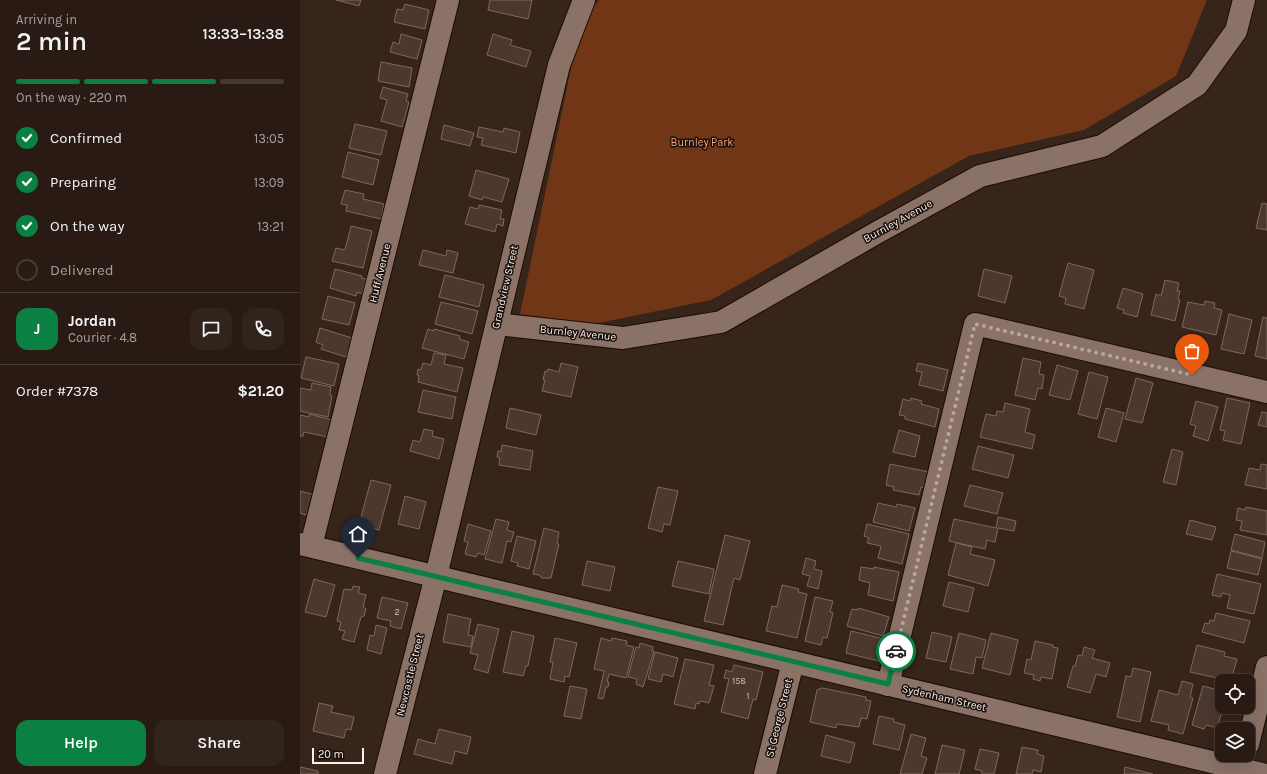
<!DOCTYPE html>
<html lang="en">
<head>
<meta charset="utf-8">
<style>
	:root { --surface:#291b14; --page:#31241d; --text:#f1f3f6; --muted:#a5a1a0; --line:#453934; --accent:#0b8043 }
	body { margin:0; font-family:Karla,sans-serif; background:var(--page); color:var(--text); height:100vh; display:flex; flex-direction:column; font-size:15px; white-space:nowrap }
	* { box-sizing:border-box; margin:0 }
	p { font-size:13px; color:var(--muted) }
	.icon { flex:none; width:22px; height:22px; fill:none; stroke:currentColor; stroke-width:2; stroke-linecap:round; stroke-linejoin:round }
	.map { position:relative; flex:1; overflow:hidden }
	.drawer { display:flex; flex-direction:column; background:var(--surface); width:300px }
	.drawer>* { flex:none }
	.buttons { position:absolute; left:915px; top:674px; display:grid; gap:8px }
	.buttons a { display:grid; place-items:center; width:40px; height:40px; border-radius:8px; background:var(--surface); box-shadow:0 4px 16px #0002,0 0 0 1px var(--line); font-size:20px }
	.scale { position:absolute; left:12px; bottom:10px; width:52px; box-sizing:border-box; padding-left:4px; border:2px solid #fceee8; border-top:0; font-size:11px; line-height:14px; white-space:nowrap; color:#fceee8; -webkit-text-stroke:3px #180f0b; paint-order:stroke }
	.pin { position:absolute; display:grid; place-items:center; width:34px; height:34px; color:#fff; margin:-41px -17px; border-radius:50% 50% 50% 0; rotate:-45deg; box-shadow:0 0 4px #0007 }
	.pin .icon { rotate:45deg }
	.courier { position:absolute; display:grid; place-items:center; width:40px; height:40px; margin:-20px; border:3px solid #0b8043; border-radius:50%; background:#fff; color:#222; box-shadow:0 1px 5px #0007 }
	.overview em { font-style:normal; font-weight:600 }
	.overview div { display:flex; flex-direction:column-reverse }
	.overview { display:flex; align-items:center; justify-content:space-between; height:68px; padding:0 16px }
	h1 { font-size:26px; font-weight:600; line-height:30px }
	.bar { display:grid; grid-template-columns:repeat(4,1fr); gap:6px 4px; align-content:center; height:48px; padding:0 16px }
	.bar i { height:5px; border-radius:3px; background:var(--line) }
	.bar .current { background:var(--accent) }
	.bar p { grid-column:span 4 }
	.line { display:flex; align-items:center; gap:10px; padding:0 16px; border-top:1px solid var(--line) }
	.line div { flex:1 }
	.round { display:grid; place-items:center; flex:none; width:42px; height:42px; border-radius:12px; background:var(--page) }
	ol { padding:0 16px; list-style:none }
	li { display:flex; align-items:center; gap:12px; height:44px }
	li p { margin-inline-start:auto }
	li .icon { padding:4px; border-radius:50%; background:var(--accent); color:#fff; stroke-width:4 }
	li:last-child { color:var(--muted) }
	li i { width:22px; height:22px; border:2px solid var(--line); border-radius:50% }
	.action { display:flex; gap:8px; margin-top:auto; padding:8px 16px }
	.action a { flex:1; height:46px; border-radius:12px; background:var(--accent); color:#fff; font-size:16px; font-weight:600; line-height:46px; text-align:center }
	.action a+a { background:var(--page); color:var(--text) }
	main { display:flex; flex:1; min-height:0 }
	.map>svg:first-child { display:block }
	.green { fill:#703616 }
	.building { fill:#4c382e; stroke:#7f685d }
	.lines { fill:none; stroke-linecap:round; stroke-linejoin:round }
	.minor-casing { stroke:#1d0c05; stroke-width:24 }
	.minor { stroke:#8a7267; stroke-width:22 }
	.done { stroke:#b7a7a0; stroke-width:4; stroke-dasharray:0 7.2 }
	.route { stroke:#0b8043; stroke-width:5 }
	.labels { text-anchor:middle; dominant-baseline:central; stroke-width:3; stroke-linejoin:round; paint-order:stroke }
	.number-label { font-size:9px; fill:#d0c0ba }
	.park-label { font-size:11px; fill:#fba87f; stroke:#180f0b }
	.street-label { font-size:11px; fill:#fceee8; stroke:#180f0b }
</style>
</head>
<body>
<main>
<section class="drawer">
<div class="overview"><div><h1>2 min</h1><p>Arriving in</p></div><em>13:33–13:38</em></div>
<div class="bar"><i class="current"></i><i class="current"></i><i class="current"></i><i></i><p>On the way · 220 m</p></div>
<ol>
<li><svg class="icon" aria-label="check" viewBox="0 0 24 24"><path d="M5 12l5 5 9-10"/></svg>Confirmed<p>13:05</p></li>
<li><svg class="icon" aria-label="check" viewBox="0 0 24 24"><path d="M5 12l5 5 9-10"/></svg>Preparing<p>13:09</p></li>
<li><svg class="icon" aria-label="check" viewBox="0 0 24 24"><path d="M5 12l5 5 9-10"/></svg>On the way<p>13:21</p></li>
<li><i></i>Delivered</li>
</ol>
<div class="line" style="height:72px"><b class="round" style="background:var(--accent);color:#fff">J</b><div><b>Jordan</b><p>Courier · 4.8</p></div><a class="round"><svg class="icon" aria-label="chat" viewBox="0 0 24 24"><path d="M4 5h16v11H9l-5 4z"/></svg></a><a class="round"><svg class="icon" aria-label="phone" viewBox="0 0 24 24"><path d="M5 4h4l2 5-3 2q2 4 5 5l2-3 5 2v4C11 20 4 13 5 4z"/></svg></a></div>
<div class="line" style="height:52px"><div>Order #7378</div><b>$21.20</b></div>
<div class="action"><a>Help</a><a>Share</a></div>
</section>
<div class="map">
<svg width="967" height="774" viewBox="0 0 967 774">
	<rect width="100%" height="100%" fill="#37241a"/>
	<path class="green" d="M299 0H907L876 76 784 130 669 156 411 300 294 324 220 314 280 25Z"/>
	<g class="building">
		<path d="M36 0H61L59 6Z"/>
		<path d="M190 0H232L228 19 188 10Z"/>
		<path d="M105 4 129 10 125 29 94 22 97 9 103 10Z"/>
		<path d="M101 34 122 40 117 59 90 52 93 42 99 44Z"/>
		<path d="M193 34 212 40 210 45 231 51 226 67 187 55Z"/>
		<path d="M81 62 112 68 109 87 78 81Z"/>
		<path d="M83 87 108 94 106 101 109 102 102 127 81 121 87 100 80 98Z"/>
		<path d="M55 124 87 131 81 155 49 148Z"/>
		<path d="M144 125 174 133 170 146 141 139Z"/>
		<path d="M179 127 203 132 204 128 220 132 216 153 181 145 183 138 177 137Z"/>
		<path d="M48 152 79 160 73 185 42 177Z"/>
		<path d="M176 170 209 179 202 202 183 197 182 200 169 196Z"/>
		<path d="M45 190 64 194 63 199 84 204 81 219 46 211 47 205 41 204Z"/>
		<path d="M962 203 967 204V230L956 228Z"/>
		<path d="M179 205 202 210 200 219H204L203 226 197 224 195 232 165 224 170 207 178 209Z"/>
		<path d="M51 226 72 231 63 268 32 261 36 248 45 250Z"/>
		<path d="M123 250 146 256 147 250 158 253 153 273 119 265Z"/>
		<path d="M768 263 794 270 784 309 765 304 766 298 759 296Z"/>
		<path d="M35 269 62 276 61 278 66 279 62 294 57 292 56 296 30 288Z"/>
		<path d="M684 269 712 276 705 303 678 296Z"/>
		<path d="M145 275 184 285 179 307 139 297Z"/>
		<path d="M865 280 879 283 877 291H880L878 299 880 300 875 321 851 315 856 294 861 296Z"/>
		<path d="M823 288 843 294 837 317 823 313 824 310 817 308Z"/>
		<path d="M28 296 55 303 49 325 22 319Z"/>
		<path d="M905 301 915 303 914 308 922 310 916 335 882 327 888 302 904 305Z"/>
		<path d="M141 302 178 311 172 334 135 324Z"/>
		<path d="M929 314 952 320 944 354 921 349Z"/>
		<path d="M963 317 967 318V359L955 356Z"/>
		<path d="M20 328 52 338 46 357 21 349 23 345 16 342Z"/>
		<path d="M128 329 133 331 134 329 160 336 159 339 169 342 164 359 122 348Z"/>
		<path d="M134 353 146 355 144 364 163 368 157 392 118 382 119 376 117 375 118 369 121 370 123 363 131 365Z"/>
		<path d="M6 357 39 364 34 386 1 378Z"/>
		<path d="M723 358 741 362 739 374 744 375 742 389 738 388 735 400 715 395Z"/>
		<path d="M261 363 278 367 271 397 242 391 245 380H243L245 371 247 372 248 369 259 372Z"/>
		<path d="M618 363 648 370 643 391 619 385 622 372 616 371Z"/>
		<path d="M757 365 778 371 770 400 749 395Z"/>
		<path d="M789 372 808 377 797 419 778 414Z"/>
		<path d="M836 378 853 383 842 423 825 419Z"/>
		<path d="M12 383 31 387 30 395 32 396 28 417 0 411V388L11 390Z"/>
		<path d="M123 390 156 397 152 419 118 412Z"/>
		<path d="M611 398 622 401 621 404 639 409 635 427 605 419V416L599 415 603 399 610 401Z"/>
		<path d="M927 398 950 403 941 444 923 440 925 431 920 430Z"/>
		<path d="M896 401 918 407 908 441 893 436 896 426 890 424Z"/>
		<path d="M705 403 730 409 725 432 735 435 732 449 680 437 686 414 696 416 697 411 703 412Z"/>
		<path d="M210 408 241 415 236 435 206 428Z"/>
		<path d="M806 408 824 413 816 442 798 437Z"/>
		<path d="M962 412 967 413V427L958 425Z"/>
		<path d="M9 414 32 420 28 437 4 432 3 436H0V415L9 417Z"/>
		<path d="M124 429 133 431 132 436 144 439 139 459 110 451 113 440 120 442Z"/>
		<path d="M599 430 620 436 615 457 593 452Z"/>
		<path d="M202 445 233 451 230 470 199 465 200 458 197 457 198 451 201 452Z"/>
		<path d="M678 446 714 455 708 478 672 469Z"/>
		<path d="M872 449 883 452 876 485 863 482Z"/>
		<path d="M590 464 629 472 625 488 621 487 619 495 593 490 594 487 586 485Z"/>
		<path d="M961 464 967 465V489L945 485 949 468 960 470Z"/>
		<path d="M71 480 91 485 79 530 59 525Z"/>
		<path d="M670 485 703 493 697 514 664 506Z"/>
		<path d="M358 487 378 491 370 525 364 524 362 532 348 528Z"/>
		<path d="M0 491 15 495 9 516 0 513Z"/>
		<path d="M105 496 126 502 119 529 98 524Z"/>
		<path d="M578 503 596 507 597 504 615 508 609 531 573 522Z"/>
		<path d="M946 507 967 511V535L940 530 942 521 936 520 938 508 945 510Z"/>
		<path d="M698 517 716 521 714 531 698 528 695 542 687 540 685 549 649 541 654 519 696 528Z"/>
		<path d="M196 519 209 522 207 530 214 532 211 542 207 541 202 563 185 559Z"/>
		<path d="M890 520 916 527 912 540 886 534Z"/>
		<path d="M168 524 191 531 184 555 178 553 176 557 165 554 168 542 164 541Z"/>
		<path d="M567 524 609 534 602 564 578 558 581 546 567 543 569 538 564 536Z"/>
		<path d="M244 528 259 532 257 544H259L251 578H242L239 575 233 574Z"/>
		<path d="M935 534 965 542 962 558 931 550Z"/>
		<path d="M425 535 450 541 440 580 434 578 423 625 404 621Z"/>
		<path d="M217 536 236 541 229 569 217 566 218 563 211 561Z"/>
		<path d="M656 543 672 547 670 554 695 560 688 586 648 575Z"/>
		<path d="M931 551 962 559 958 575 927 568Z"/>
		<path d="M506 558 516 561 514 569 522 571 518 589 507 586 510 576 502 574Z"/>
		<path d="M287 561 315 567 310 591 282 585Z"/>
		<path d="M378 561 414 569 409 594 372 586Z"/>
		<path d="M561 567 574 569V567L599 572 593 601 568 595 570 583 559 580Z"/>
		<path d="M917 574 961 584 954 614 927 608 930 595 922 593 921 597 912 595Z"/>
		<path d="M14 579 35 585 26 617 5 612Z"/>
		<path d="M649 582 674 588 668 612 643 606Z"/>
		<path d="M482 585 499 589 498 592 507 594 497 638 466 631 472 606 477 607Z"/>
		<path d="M53 586 60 587 58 593 66 595 63 607 66 609 64 616 61 617 54 642 42 639 45 631 39 630 41 622 37 621 44 589 52 590Z"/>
		<path d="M82 597 108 603 101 629 90 626 91 621 77 618Z"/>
		<path d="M515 597 533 601 530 612 533 613 527 638 523 637 521 645 505 641Z"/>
		<path d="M558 608 589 617 583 636 547 626 552 609 557 610Z"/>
		<path d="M916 613 950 621 944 643 902 632 905 623 909 624 910 620 914 621Z"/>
		<path d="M148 614 171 619 168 635 173 636 171 647 143 642Z"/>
		<path d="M178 624 199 629 188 673 174 669 178 655 170 653Z"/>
		<path d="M76 625 87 628 81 654 67 650 70 635 74 636Z"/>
		<path d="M212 631 234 636 228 666H226L223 676 203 672Z"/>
		<path d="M551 631 584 639 579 661 546 653Z"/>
		<path d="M632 632 652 637 646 662 626 658Z"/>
		<path d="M659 633 686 640 682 658 676 657 673 674 650 669Z"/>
		<path d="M691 633 718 640 710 675 682 668Z"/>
		<path d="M255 638 277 643 269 677 265 676 264 682 250 679 253 662H250Z"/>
		<path d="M301 638 311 641 312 638 327 641 326 645 334 647 326 678 309 674 307 682H309L308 687H306L303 699 298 698 304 671 294 669Z"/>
		<path d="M735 641 753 645V647L758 648 752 679 741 677 740 681 733 679 734 675 724 673 727 659 731 660Z"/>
		<path d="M340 643 353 647 352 651H354L343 687 336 684 337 679 328 677 336 647 339 648Z"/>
		<path d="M897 645 925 652 924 656 937 659 931 681 890 672Z"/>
		<path d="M784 647 795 650 792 658 810 663 806 677 796 674 790 693 767 687 773 666H775L778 655 782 656Z"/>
		<path d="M355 652 378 658 373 677 363 674 361 682 348 679Z"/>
		<path d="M385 659 414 665 409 685 414 686 409 703 400 701 399 704 396 703 395 709 374 704Z"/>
		<path d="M434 665 463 672 456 700 453 699 448 719 421 712 429 679 424 678 426 670 432 672Z"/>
		<path d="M833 668 851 672 840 722 817 717 826 676 831 677Z"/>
		<path d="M882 681 893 684 890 697 893 698 883 734 868 730 869 725 851 721 859 690 878 695Z"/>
		<path d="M270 686 287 689 281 719 264 716Z"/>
		<path d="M903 686 922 691V698L919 707 923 708 917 728 906 725 904 729 892 725Z"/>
		<path d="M522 688 566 697V700L571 701 567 719 561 718 559 727 537 724 536 728 510 722 517 690Z"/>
		<path d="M19 703 33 706 31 712 54 717 51 730 46 729 44 738 13 731Z"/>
		<path d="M579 716 594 719V722L605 725 599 750 573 744Z"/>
		<path d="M139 729 171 737 167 754 155 751 152 764 114 754 118 739 135 744Z"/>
		<path d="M611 734 626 738 621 756 627 758 622 774H600Z"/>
		<path d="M526 735 555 743 550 763 521 756Z"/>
		<path d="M642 745 665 750 659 774H635Z"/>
		<path d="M722 747 738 750 737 754 744 756 741 772 733 770 732 774H716Z"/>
		<path d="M680 749 699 753 694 774H682V771L675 769Z"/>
		<path d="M0 767 18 771V774H0Z"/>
		<path d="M825 767 853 774H824Z"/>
	</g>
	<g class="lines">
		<defs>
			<g id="minor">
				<path d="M197 324 323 338 421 322 578 232 680 176 802 146 897 85 936 31 944 0"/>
				<path d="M0 544 962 774"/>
				<path d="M11 546 148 0"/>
				<path d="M588 685 675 324 967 392"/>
				<path d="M948 744 967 667"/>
				<path d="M85 774 136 576 259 65 284 0"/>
				<path d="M465 774 493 662"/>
			</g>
		</defs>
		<use href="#minor" class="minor-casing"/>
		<use href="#minor" class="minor"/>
	</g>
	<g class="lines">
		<path class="done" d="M596 651 675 324 892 375"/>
		<path class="route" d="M58 558 588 684 596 651"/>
	</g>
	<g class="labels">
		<g class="number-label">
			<text x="97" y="612">2</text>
			<text x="439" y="681">158</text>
			<text x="448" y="696">1</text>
		</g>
		<g class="park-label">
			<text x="402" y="142">Burnley Park</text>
		</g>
		<g class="street-label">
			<text transform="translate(598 221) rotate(-29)">Burnley Avenue</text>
			<text transform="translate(80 273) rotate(-76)">Huff Avenue</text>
			<text transform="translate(205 287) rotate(-77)">Grandview Street</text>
			<text transform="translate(278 333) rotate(6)">Burnley Avenue</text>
			<text transform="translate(110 675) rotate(-76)">Newcastle Street</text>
			<text transform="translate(644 698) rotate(13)">Sydenham Street</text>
			<text transform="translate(479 718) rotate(-76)">St George Street</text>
		</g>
	</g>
</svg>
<div class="buttons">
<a><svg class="icon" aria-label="locate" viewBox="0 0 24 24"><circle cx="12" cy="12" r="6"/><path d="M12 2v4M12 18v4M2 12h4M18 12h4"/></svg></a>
<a><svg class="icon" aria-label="layers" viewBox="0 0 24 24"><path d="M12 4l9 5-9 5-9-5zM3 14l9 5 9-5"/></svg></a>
</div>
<div class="scale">20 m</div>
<div class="pin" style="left:892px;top:375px;background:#ea580c"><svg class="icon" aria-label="bag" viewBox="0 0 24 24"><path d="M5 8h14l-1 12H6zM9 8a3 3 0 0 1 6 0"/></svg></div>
<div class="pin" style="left:58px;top:558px;background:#1f2937"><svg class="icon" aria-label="home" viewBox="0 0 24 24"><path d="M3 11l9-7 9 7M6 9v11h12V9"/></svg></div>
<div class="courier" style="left:596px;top:651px"><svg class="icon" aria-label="car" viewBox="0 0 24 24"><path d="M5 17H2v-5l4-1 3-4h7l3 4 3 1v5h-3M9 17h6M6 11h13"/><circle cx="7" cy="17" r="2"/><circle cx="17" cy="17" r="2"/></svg></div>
</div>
</main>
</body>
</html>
